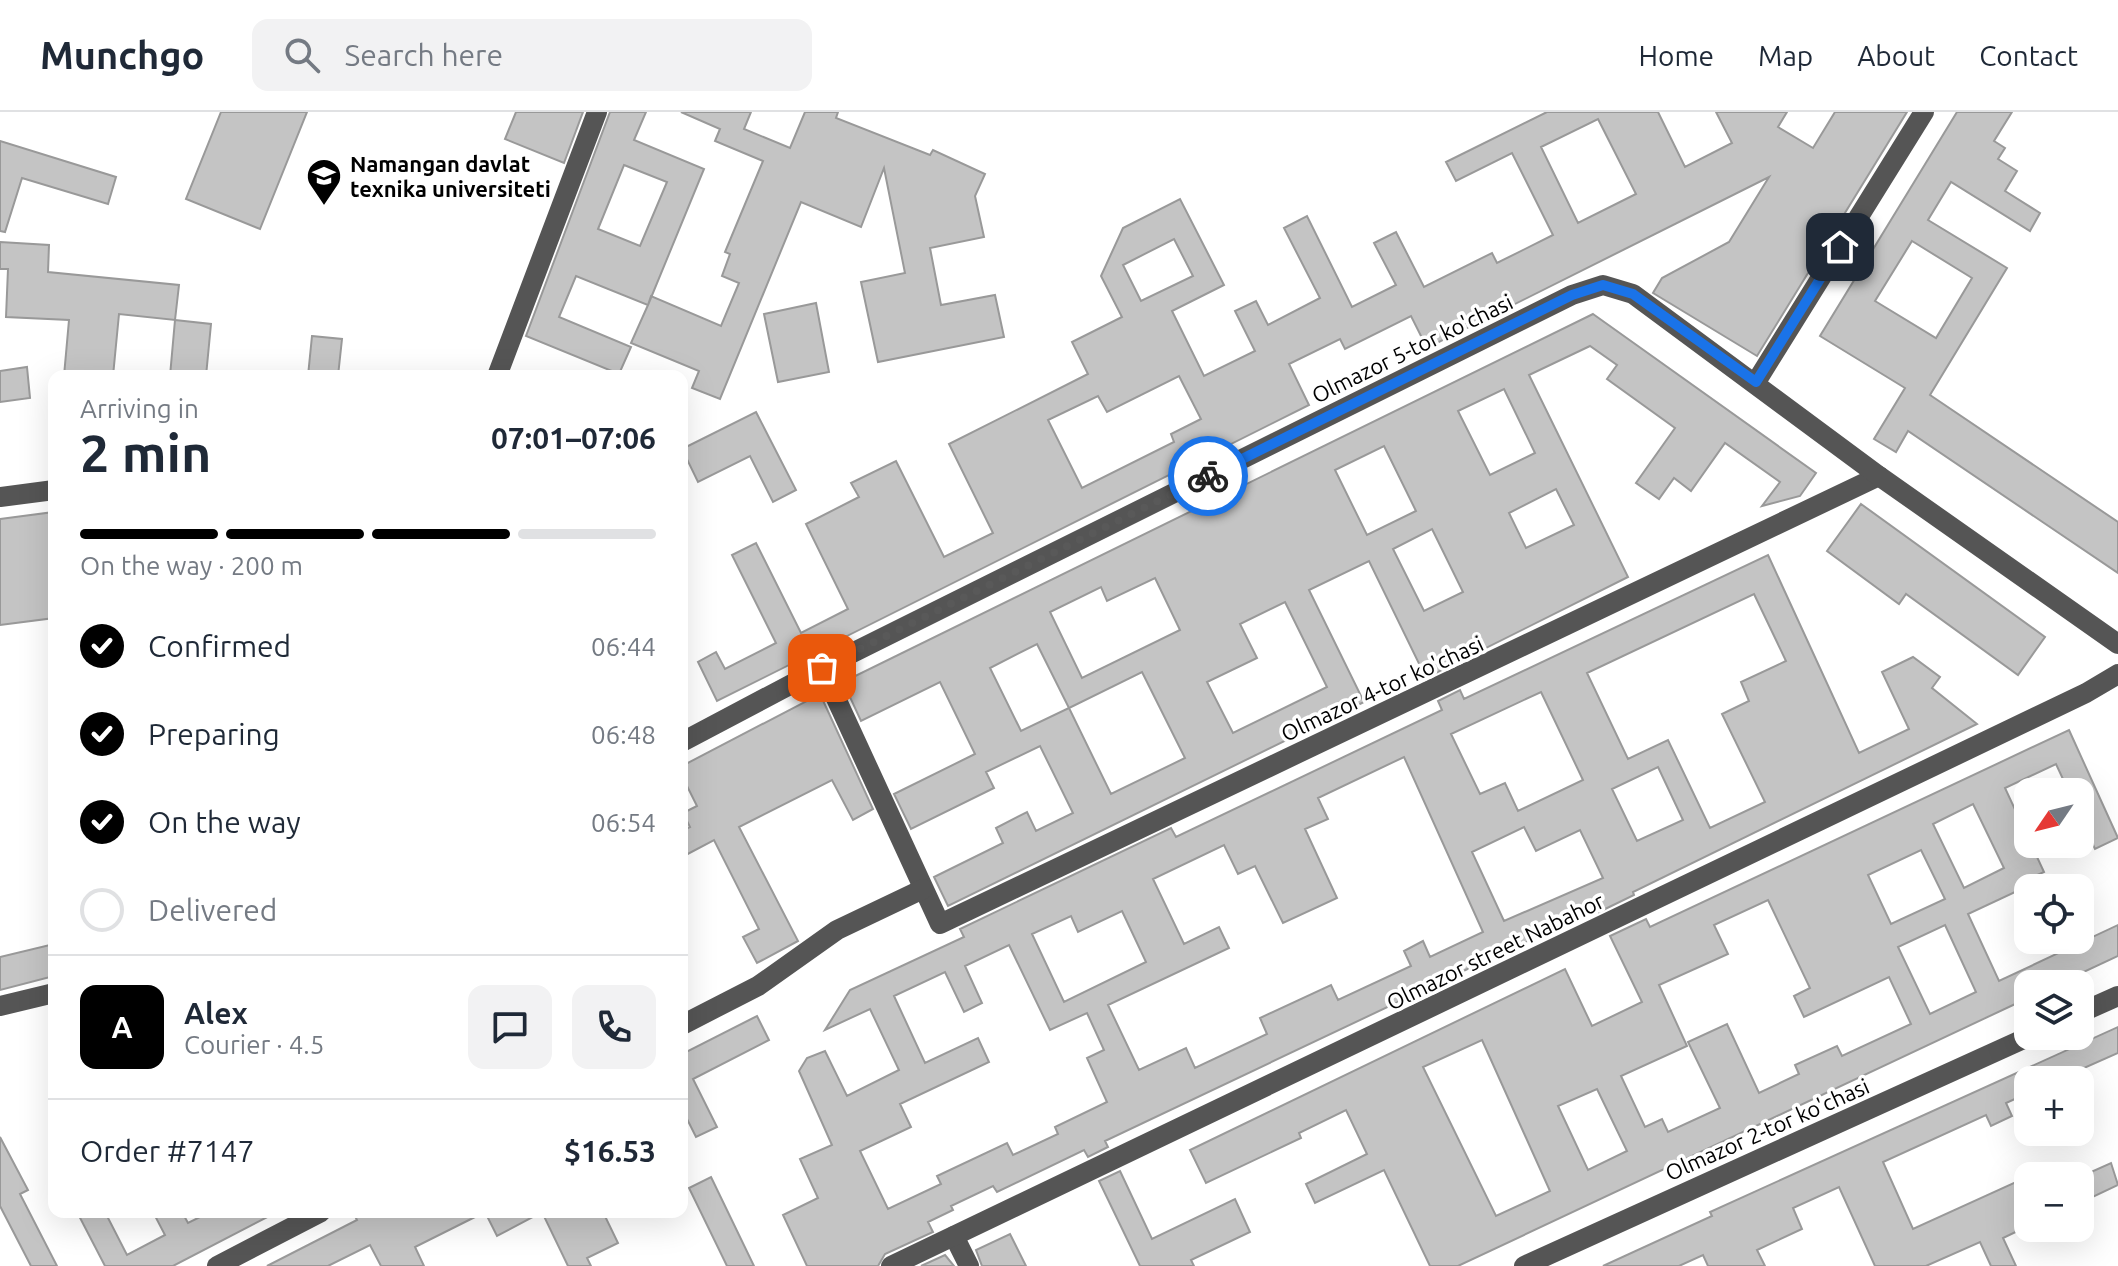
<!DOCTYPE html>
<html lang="en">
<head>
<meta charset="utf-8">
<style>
	:root { --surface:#fff; --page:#f2f2f3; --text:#1f2937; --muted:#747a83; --line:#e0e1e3; --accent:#000 }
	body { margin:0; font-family:Ubuntu,sans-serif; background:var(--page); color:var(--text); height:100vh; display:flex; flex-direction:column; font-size:30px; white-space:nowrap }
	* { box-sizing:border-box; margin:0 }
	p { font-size:26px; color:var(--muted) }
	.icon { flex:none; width:44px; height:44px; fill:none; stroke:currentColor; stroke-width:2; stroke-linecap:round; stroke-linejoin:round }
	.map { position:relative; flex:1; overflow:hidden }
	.side { position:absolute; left:48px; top:258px; width:640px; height:848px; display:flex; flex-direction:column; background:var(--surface); border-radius:16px; box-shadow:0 8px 32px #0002 }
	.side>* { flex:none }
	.needle { width:52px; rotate:235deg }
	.tools { position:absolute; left:2014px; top:666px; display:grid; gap:16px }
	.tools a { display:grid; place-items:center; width:80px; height:80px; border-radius:16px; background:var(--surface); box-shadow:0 8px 32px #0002; font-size:40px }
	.pin { position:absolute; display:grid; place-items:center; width:68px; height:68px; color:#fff; margin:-34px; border-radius:16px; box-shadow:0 4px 12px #0006 }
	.courier { position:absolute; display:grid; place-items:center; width:80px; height:80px; margin:-40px; border:6px solid #1a73e8; border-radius:50%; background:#fff; color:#222; box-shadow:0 2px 10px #0007 }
	.summary em { font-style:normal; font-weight:600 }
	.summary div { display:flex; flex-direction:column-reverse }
	.summary { display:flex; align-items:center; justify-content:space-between; height:136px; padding:0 32px }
	h1 { font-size:52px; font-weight:600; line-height:60px }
	.bar { display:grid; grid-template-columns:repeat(4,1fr); gap:12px 8px; align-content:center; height:96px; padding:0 32px }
	.bar i { height:10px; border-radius:6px; background:var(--line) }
	.bar .on { background:var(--accent) }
	.bar p { grid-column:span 4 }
	.line { display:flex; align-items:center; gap:20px; padding:0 32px; border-top:2px solid var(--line) }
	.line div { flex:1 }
	.round { display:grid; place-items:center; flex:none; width:84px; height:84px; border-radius:16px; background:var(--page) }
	ol { padding:0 32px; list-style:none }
	li { display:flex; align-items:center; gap:24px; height:88px }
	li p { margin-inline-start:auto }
	li .icon { padding:8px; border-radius:50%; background:var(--accent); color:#fff; stroke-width:4 }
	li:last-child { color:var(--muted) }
	li i { width:44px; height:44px; border:4px solid var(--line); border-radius:50% }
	header { display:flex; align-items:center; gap:48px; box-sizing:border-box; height:112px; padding:0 40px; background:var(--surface); border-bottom:2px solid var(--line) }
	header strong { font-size:38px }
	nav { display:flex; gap:44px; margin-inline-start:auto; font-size:28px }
	.search { width:560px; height:72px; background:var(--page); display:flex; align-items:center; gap:20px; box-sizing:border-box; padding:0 28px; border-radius:16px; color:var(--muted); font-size:30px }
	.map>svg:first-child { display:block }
	.building { fill:#c4c4c4; stroke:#999; stroke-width:2; fill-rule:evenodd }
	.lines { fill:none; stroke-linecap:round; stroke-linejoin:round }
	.minor { stroke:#555; stroke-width:20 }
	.done { stroke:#595959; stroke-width:8; stroke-dasharray:0 14.4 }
	.route { stroke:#1a73e8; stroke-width:10 }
	.labels { text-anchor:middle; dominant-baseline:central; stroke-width:7; stroke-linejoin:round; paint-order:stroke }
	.poi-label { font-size:22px; font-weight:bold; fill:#000; stroke:#fff; text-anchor:start }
	.street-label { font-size:22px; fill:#000; stroke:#fff }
</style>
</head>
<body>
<header>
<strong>Munchgo</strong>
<div class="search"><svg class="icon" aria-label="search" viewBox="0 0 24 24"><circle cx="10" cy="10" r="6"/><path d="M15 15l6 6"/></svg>Search here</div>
<nav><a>Home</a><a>Map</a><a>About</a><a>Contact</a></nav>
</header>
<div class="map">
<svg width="2118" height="1154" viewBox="0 0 2118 1154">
	<rect width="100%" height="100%" fill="#fff"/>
	<g class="building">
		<path d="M221 0H307L260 117 186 87Z"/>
		<path d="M516 0H583L564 51 505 27Z"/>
		<path d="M610 0H646L634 28 704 57 648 193 651 184 721 214 739 171 722 164 730 142 725 140 763 49 715 29 720 17 681 0H751L744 17 790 36 805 0H838L836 6 930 43 933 38 985 62 975 84 984 125 930 136 941 193 995 183 1004 225 878 250 861 170 905 161 884 56 861 115 801 90 720 287 692 276 699 259 631 231 648 193 576 164 559 205 631 235 619 262 526 224ZM624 53 667 70 640 134 598 117Z"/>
		<path d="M1547 0H1658L1685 55 1732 31 1716 0H1787L1778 15 1813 36 1835 0H1907L1757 244 1653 181 1662 166 1729 130 1769 65 1427 236 1411 204 1345 237 1340 227 1289 252 1309 293 717 589 698 550 716 540 725 557 776 531 732 443 756 431 801 521 848 497 806 412 859 385 851 371 896 349 944 445 993 421 949 332 1088 262 1072 230 1122 205 1101 164 1123 116 1180 87 1224 173 1172 199 1204 264 1255 239 1235 199 1256 189 1268 213 1320 186 1284 116 1307 104 1352 195 1396 173 1374 131 1396 120 1424 175 1492 141 1497 151 1553 123 1512 41 1456 69 1446 50ZM1598 7 1636 82 1578 111 1541 35ZM1174 127 1193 164 1141 189 1123 153ZM1179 264 1201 307 1171 322 1174 330 1082 376 1048 308 1098 284 1107 300Z"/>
		<path d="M1957 0H2012L1994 29 2005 36 1998 47 2017 59 2005 79 2040 101 2030 119 1951 70 1928 108 2007 156 1930 283 2118 410V461L1908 319 1896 340 1874 327 1905 276 1820 224ZM1912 129 1972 166 1936 226 1875 189Z"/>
		<path d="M0 29 116 65 108 92 22 66 5 120 0 119Z"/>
		<path d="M0 130 49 133 48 160 179 173 175 208 119 202 113 264H64L69 208 6 205 8 157H0Z"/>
		<path d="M816 191 829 260 778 270 764 202Z"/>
		<path d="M1593 202 1816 361 1800 384 1762 394 1780 370 1725 331 1691 379 1674 366 1659 387 1636 371 1675 316 1607 267 1617 253 1590 234 1529 263 1628 465 1426 566 1369 449 1309 478 1364 590 948 794 934 765 1003 731 996 716 1027 700 1036 719 1073 701 1040 634 986 660 994 676 911 717 894 682 975 642 940 570 861 609 843 570ZM1504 277 1535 341 1490 363 1458 299ZM1384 334 1416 399 1367 423 1335 358ZM1556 377 1574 413 1526 436 1509 401ZM1432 417 1463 480 1424 499 1393 437ZM1155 466 1180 518 1082 566 1050 500 1101 475 1107 489ZM1285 490 1327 575 1233 621 1207 570 1257 546 1240 512ZM1037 532 1069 596 1021 619 990 556ZM1142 560 1185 646 1111 682 1069 596Z"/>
		<path d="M175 208 211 212 206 264H170Z"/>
		<path d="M312 224 342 227 338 264H308Z"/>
		<path d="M27 255 30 286 0 290V259Z"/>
		<path d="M756 300 796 378 773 390 750 344 698 370 682 337Z"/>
		<path d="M1861 392 2045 525 2018 563 1906 482 1899 492 1827 439Z"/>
		<path d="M54 400V506L0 513V407Z"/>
		<path d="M1768 443 1859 641 1909 617 1882 560 1913 545 1940 565 1932 576 1977 612 1633 780 1634 783 1599 800 1598 797 1495 844 1105 1029 1108 1035 1088 1045 1084 1038 997 1080 993 1074 951 1094 953 1098 928 1110 933 1120 885 1142 878 1154H807L783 1103 818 1086 800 1047 832 1033 799 959 807 946 825 939 847 984 899 958 870 897 825 918 850 878 964 825 960 817 1171 716 1176 725 1442 598 1438 589 1460 578 1464 587ZM1754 482 1786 549 1741 570 1749 589 1722 602 1765 690 1710 716 1668 628 1628 647 1587 561ZM1541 580 1583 668 1518 699 1505 671 1480 682 1451 622ZM1404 645 1483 820 1430 845 1423 829 1404 839 1411 854 1338 888 1331 873 1260 906 1267 922 1195 956 1186 936 1139 958 1108 893 1229 836 1219 815 1184 832 1153 767 1224 733 1238 762 1255 754 1283 811 1337 786 1305 717 1328 707 1318 686ZM1658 655 1683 708 1637 729 1612 677ZM1524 715 1536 739 1580 718 1603 766 1504 809 1472 740ZM1122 799 1146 850 1064 890 1032 822 1071 804 1078 820ZM1009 833 1050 918 1087 901 1104 938 1087 946 1107 990 1055 1015 1058 1022 1013 1043 1007 1031 937 1064 941 1072 888 1097 860 1039 911 1015 900 992 989 950 978 926 925 951 894 884 945 860 964 900 982 891 965 854Z"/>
		<path d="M820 582 873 697 853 708 832 668 739 715 798 829 757 851 743 825 759 817 714 728 682 745V719L690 715 683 701 697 694 682 664V654Z"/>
		<path d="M2069 618 2118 726 2095 737 2080 704V680H2069L2056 652 2005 676 2044 760 2026 768 2028 774 1968 802 1999 869 2118 813V844L2058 872H2028V886L1458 1154H1430L1384 1058 1315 1091 1306 1072 1367 1042 1346 998 1299 1021 1301 1026 1206 1071 1190 1038 1565 857 1592 914 1642 890 1610 824 1646 807 1650 815ZM1973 692 2004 756 1964 776 1933 712ZM1921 738 1945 787 1891 812 1868 763ZM1768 788 1810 876 1794 884 1804 905 1889 865 1911 912 1842 944 1837 934 1795 953 1799 962 1759 981 1727 912 1688 930 1720 996 1668 1020 1662 1007 1645 1015 1621 964 1687 934 1659 873 1728 842 1714 813ZM1945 813 1976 880 1930 902 1898 835ZM1482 928 1550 1079 1496 1104 1423 955ZM1597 977 1627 1039 1588 1058 1558 994Z"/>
		<path d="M54 832V864L0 878V845Z"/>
		<path d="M757 904 769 928 693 967 717 1015 696 1025 682 997V942Z"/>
		<path d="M2118 915V941L2057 968H2028V981L2006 991 2012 1004 1991 1014 1986 1003 1883 1050 1913 1117 2016 1070 2028 1097V1114L2003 1126 2016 1154H1991L1980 1130 1926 1154H1875L1839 1075 1793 1096 1802 1117 1757 1138 1765 1154H1708L1703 1143 1679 1154H1603L1712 1104 1710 1100Z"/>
		<path d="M0 1025 28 1078 20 1082 57 1154H31L0 1094Z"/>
		<path d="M2111 1051 2118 1073 2080 1091V1065Z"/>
		<path d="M1120 1059 1152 1127 1235 1087 1250 1120 1191 1148 1194 1154H1140L1099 1069Z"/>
		<path d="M711 1065 754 1154H727L689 1076Z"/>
		<path d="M77 1100H105L127 1143 165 1123 153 1100H182L188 1111 210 1100H277L173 1154H105Z"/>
		<path d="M353 1100H485L415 1135 424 1154H381L370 1133 328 1154H267L357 1108Z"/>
		<path d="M485 1100H603L618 1131 587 1146 591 1154H568L542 1100 497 1124Z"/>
		<path d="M1010 1122 1026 1154H982L976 1138Z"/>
		<path d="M945 1143 954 1154H921Z"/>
	</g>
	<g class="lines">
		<g class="minor">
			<path d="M497 264 597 0"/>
			<path d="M1756 270 1924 0"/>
			<path d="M0 385 54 378"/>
			<path d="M822 556 940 812 1879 364"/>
			<path d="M682 630 822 556 1572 183 1603 173 1633 182 1879 364 2118 532"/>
			<path d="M0 894 54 881"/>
			<path d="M2080 901 2118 884"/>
			<path d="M682 913 758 874 837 818 923 777"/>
			<path d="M954 1124 969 1154"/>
			<path d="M217 1154 321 1100"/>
			<path d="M891 1154 2086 581 2118 562"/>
			<path d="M1524 1154 2030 924"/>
		</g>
	</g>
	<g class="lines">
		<path class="done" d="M822 556 1208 364"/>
		<path class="route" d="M1208 364 1572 183 1603 173 1633 182 1756 270 1840 135"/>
	</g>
	<defs>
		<symbol id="university-pin" viewBox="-11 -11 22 30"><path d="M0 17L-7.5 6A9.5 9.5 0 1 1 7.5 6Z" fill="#000" stroke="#fff"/><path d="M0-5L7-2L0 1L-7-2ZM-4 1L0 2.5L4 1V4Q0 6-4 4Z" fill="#fff"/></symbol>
	</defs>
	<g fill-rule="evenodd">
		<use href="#university-pin" x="304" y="44" width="40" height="54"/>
	</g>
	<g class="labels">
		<g class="poi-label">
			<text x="350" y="51">Namangan davlat<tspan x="350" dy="25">texnika universiteti</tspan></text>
		</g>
		<g class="street-label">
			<text transform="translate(1412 236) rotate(-26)">Olmazor 5-tor ko'chasi</text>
			<text transform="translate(1382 576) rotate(-25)">Olmazor 4-tor ko'chasi</text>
			<text transform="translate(1495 839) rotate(-26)">Olmazor street Nabahor</text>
			<text transform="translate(1767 1017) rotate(-24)">Olmazor 2-tor ko'chasi</text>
		</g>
	</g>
</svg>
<div class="tools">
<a><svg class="needle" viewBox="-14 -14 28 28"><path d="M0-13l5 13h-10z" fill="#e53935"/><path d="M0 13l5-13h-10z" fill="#747a83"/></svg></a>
<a><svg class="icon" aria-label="locate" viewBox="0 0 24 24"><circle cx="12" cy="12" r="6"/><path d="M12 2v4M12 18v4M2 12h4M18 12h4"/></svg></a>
<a><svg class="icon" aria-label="layers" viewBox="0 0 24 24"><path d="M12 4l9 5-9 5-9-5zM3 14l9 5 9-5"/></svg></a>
<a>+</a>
<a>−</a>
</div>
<div class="pin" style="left:822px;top:556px;background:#ea580c"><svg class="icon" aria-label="bag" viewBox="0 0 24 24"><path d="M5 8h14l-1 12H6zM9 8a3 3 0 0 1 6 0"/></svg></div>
<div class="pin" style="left:1840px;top:135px;background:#1f2937"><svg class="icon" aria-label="home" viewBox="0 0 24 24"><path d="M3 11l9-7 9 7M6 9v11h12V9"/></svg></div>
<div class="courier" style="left:1208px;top:364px"><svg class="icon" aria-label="bike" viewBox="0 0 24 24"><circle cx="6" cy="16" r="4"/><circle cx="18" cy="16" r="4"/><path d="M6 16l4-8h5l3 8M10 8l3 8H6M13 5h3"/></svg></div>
<section class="side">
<div class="summary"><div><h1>2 min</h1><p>Arriving in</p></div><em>07:01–07:06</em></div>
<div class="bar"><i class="on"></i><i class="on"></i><i class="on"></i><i></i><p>On the way · 200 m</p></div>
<ol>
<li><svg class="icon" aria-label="check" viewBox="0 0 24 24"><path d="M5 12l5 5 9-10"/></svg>Confirmed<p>06:44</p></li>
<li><svg class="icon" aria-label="check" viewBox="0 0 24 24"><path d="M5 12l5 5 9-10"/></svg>Preparing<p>06:48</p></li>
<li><svg class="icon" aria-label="check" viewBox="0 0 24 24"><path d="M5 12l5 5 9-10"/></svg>On the way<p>06:54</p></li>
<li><i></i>Delivered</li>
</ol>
<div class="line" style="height:144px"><b class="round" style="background:var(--accent);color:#fff">A</b><div><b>Alex</b><p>Courier · 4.5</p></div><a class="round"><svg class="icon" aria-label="chat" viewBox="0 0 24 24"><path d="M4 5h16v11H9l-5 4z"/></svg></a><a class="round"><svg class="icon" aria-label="phone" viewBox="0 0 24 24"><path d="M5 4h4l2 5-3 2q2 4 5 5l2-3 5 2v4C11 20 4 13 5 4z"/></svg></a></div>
<div class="line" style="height:104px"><div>Order #7147</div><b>$16.53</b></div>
</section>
</div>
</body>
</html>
